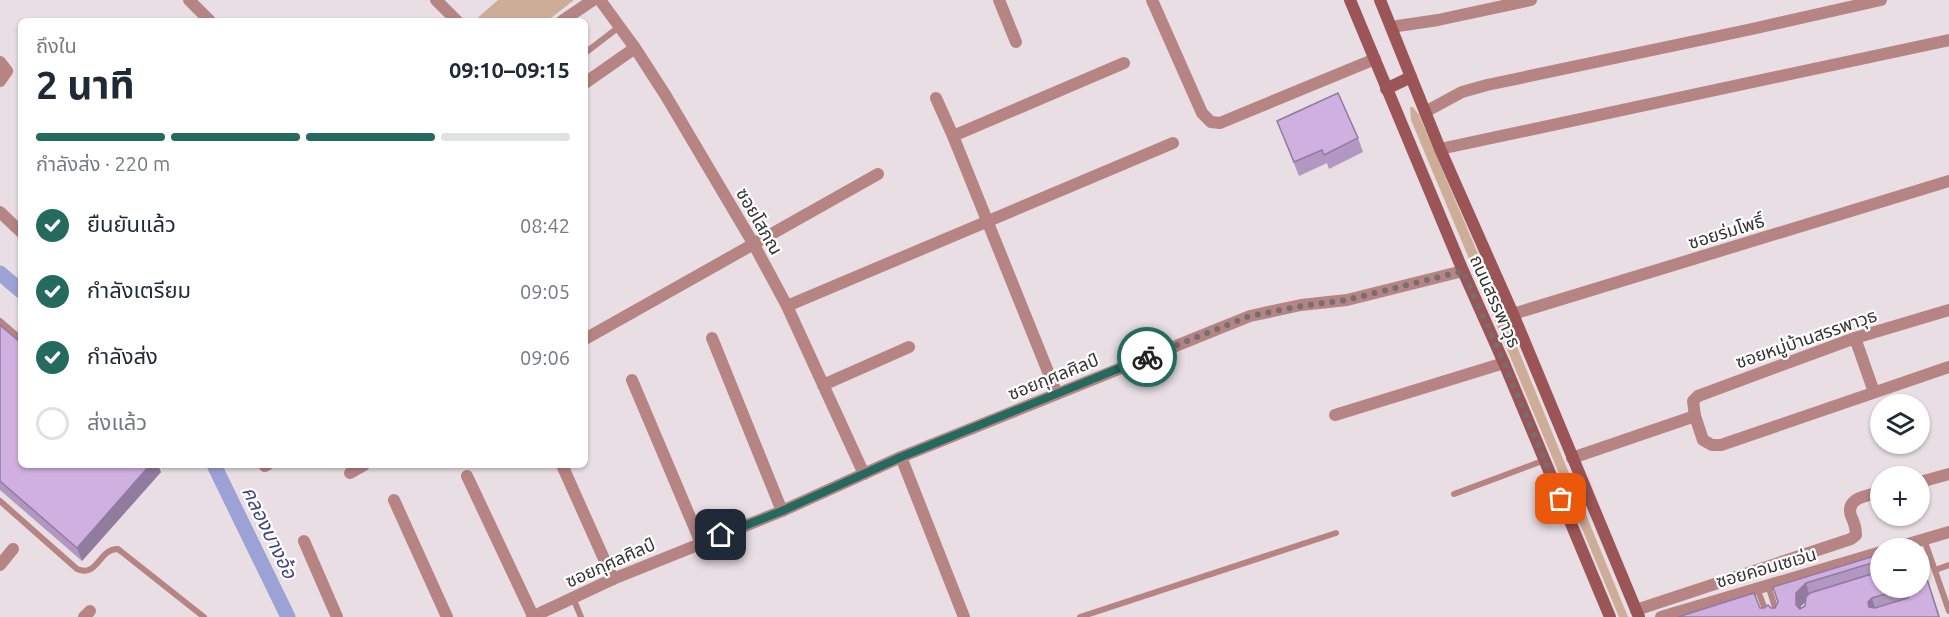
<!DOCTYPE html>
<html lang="th">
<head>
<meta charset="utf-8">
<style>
	:root { --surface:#fff; --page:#f6f6f7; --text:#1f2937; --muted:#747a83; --line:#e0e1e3; --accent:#246a5e }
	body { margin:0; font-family:Ubuntu,"Noto Sans Thai",sans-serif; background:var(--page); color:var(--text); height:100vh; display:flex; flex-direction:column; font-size:22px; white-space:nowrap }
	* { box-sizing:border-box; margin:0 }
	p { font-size:20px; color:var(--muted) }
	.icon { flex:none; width:33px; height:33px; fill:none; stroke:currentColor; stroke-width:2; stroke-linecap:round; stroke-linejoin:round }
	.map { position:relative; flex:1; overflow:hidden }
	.panel { position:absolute; left:18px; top:18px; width:570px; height:450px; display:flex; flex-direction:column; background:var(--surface); border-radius:9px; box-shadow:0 2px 4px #0004 }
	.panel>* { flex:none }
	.controls { position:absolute; left:1870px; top:394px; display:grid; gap:12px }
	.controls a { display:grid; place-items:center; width:60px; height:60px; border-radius:50%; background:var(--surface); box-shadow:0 2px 4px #0004; font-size:30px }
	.pin { position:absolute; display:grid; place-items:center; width:51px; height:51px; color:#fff; margin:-26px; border-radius:12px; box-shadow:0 3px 9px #0006 }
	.courier { position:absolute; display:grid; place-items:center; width:60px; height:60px; margin:-30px; border:4px solid #246a5e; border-radius:50%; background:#fff; color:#222; box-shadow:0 2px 8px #0007 }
	.summary em { font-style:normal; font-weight:700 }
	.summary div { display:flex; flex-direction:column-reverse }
	.summary { display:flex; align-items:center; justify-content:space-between; height:102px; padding:0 18px }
	h1 { font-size:39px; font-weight:700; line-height:45px }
	.bar { display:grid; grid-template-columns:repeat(4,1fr); gap:9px 6px; align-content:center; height:72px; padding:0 18px }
	.bar i { height:8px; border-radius:4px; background:var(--line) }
	.bar .active { background:var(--accent) }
	.bar p { grid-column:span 4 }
	ol { padding:0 18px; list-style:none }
	li { display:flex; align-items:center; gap:18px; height:66px }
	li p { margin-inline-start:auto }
	li .icon { padding:6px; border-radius:50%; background:var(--accent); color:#fff; stroke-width:4 }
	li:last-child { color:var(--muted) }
	li i { width:33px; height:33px; border:3px solid var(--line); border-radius:50% }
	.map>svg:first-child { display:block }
	.green { fill:#cdac98 }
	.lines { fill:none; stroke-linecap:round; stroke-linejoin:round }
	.canal { stroke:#9ca2d5; stroke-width:15 }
	.lane { stroke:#b58483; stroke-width:6 }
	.street { stroke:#b58483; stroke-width:12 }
	.secondary { stroke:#9b5556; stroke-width:12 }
	.wall { fill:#b297c2; fill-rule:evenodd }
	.shaded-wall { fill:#917b9e }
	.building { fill:#cfb0e1; stroke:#917b9e; stroke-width:1.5; fill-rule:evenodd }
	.done { stroke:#756f72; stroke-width:6; stroke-dasharray:0 10.8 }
	.route { stroke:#246a5e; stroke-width:8 }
	.labels { text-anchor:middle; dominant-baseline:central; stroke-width:4.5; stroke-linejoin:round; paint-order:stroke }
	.street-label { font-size:18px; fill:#373335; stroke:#fff }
	.water-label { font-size:20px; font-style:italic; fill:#424484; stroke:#fff }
</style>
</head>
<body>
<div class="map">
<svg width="1949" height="617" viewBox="0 0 1949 617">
	<rect width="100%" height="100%" fill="#e8dee3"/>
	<g class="green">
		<path d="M498 0H574L547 21H474Z"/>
		<path d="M1410 107H1413L1419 115 1504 315 1628 617H1619L1411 120Z"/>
	</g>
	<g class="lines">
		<g class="canal">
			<path d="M0 273 21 291"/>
			<path d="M214 465 288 617"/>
		</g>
		<g class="lane">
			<path d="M585 53 619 27"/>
			<path d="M0 321 21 339"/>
			<path d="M1454 494 1545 460"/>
			<path d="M0 501 77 569C98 578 99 548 118 549L204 617"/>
			<path d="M1924 539 1949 611"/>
			<path d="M1935 570 1949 565"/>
			<path d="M1768 585 1778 617"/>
			<path d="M1757 588 1768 617"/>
			<path d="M573 598 581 617"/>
			<path d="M1080 617 1336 533"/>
		</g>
		<g class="street">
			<path d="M189 0 210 21"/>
			<path d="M436 0 457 21"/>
			<path d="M600 0 635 48 666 96 753 243 787 306 864 474"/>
			<path d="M999 0 1016 42"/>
			<path d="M1152 0 1202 113 1211 122 1220 123 1375 59"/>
			<path d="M562 21 593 0"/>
			<path d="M1391 27 1438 20 1531 0"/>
			<path d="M0 62 7 71 0 81"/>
			<path d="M585 83 635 48"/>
			<path d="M936 98 953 136 1057 394"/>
			<path d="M1425 112 1462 92 1487 85 1752 29 1881 0"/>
			<path d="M953 136 1124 63"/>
			<path d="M1440 149 1949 40"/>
			<path d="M0 212 21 232"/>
			<path d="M787 306 1173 143"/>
			<path d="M1513 314 1949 181"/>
			<path d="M712 338 782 511"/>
			<path d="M1855 338 1874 392"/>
			<path d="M585 339 878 174"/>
			<path d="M632 380 701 543"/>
			<path d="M823 385 909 347"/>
			<path d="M1335 415 1504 363"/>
			<path d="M1695 416 1693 401 1698 396 1855 338 1949 310"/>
			<path d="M901 457 964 617"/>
			<path d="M1572 458 1695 416 1703 440 1712 445H1721L1949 367"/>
			<path d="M264 465 265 466 267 465"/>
			<path d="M562 465 613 579"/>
			<path d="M350 473 364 465"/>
			<path d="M467 476 533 616"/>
			<path d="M1920 482 1949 474"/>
			<path d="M394 500 447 617"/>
			<path d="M304 541 337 617"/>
			<path d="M1891 549 1949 532"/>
			<path d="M0 565 13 549"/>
			<path d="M1636 610 1851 539 1856 535C1856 528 1854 522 1851 516 1845 497 1868 496 1881 492"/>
			<path d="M84 617 90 611"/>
			<path d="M532 617 613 579 782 511 901 457 1250 316 1301 305 1347 300 1463 271"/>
			<path d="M1661 617 1881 552"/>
		</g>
		<g class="secondary">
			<path d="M1350 0 1463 271 1504 363 1610 617"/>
			<path d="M1380 0 1440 149 1513 314 1639 617"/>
			<path d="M1386 89 1411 77"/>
		</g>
	</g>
	<g class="wall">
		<path d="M1277 121 1358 138 1363 152 1329 169 1327 163 1299 176Z"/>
		<path d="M0 325 161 472 82 561 0 490Z"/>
		<path d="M1881 554 1920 588V556L1940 617H1678L1760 608H1775L1778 602 1773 587ZM1806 602 1805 606 1801 608V606Z"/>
	</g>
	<g class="shaded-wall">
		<path d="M150 465H158L161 472 82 561 77 548Z"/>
		<path d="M1806 583 1810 597 1801 606V617L1796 605V593Z"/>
		<path d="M1872 598 1876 612 1869 607 1868 602Z"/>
	</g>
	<g class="building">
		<path d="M1338 93 1358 138 1324 155 1322 150 1294 162 1277 121Z"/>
		<path d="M0 325 21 343V465H150L77 548 0 481Z"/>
		<path d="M1915 543 1917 549H1896Z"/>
		<path d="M1881 554V566L1879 563 1875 562 1806 583 1796 593V605L1800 609 1805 606 1806 597 1810 593 1878 572 1881 567V588H1920V557L1939 617H1678L1754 593 1760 608H1764L1768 605 1771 608H1775L1778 602 1773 587ZM1905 588 1909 589 1911 592 1908 598 1875 608 1869 607 1868 602 1872 598Z"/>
	</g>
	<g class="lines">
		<path class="done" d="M1147 357 1250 316 1301 306 1347 300 1463 271 1504 363 1561 499"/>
		<path class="route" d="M721 535 782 511 901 457 1147 357"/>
	</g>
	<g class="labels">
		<g class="street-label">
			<text transform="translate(760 221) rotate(60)">ซอยโสภณ</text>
			<text transform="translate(1726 231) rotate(-17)">ซอยร่มโพธิ์</text>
			<text transform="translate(1496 301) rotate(66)">ถนนสรรพาวุธ</text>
			<text transform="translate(1806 338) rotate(-19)">ซอยหมู่บ้านสรรพาวุธ</text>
			<text transform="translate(1053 376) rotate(-22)">ซอยกุศลศิลป์</text>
			<text transform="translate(610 562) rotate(-24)">ซอยกุศลศิลป์</text>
			<text transform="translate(1766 567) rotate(-16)">ซอยคอมเซเว่น</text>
		</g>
		<g class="water-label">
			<text transform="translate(270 532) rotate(64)">คลองบางอ้อ</text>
		</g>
	</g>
</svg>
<div class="controls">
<a><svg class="icon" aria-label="layers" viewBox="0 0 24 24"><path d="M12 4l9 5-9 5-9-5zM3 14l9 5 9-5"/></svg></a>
<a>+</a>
<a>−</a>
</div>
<div class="pin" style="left:1561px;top:499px;background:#ea580c"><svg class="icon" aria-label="bag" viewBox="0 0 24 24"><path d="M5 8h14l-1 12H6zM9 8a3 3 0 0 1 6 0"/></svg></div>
<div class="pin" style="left:721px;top:535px;background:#1f2937"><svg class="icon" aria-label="home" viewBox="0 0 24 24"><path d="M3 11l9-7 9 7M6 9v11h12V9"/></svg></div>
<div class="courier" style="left:1147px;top:357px"><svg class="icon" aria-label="bike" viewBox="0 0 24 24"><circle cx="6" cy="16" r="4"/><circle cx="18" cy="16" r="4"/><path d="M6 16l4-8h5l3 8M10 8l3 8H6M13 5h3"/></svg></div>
<section class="panel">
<div class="summary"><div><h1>2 นาที</h1><p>ถึงใน</p></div><em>09:10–09:15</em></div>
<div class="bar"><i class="active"></i><i class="active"></i><i class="active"></i><i></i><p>กำลังส่ง · 220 m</p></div>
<ol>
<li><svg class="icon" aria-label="check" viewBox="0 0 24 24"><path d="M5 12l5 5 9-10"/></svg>ยืนยันแล้ว<p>08:42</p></li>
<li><svg class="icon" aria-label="check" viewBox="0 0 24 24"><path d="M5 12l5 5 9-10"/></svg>กำลังเตรียม<p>09:05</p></li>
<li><svg class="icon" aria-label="check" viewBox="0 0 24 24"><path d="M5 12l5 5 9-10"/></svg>กำลังส่ง<p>09:06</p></li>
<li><i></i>ส่งแล้ว</li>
</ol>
</section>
</div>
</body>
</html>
